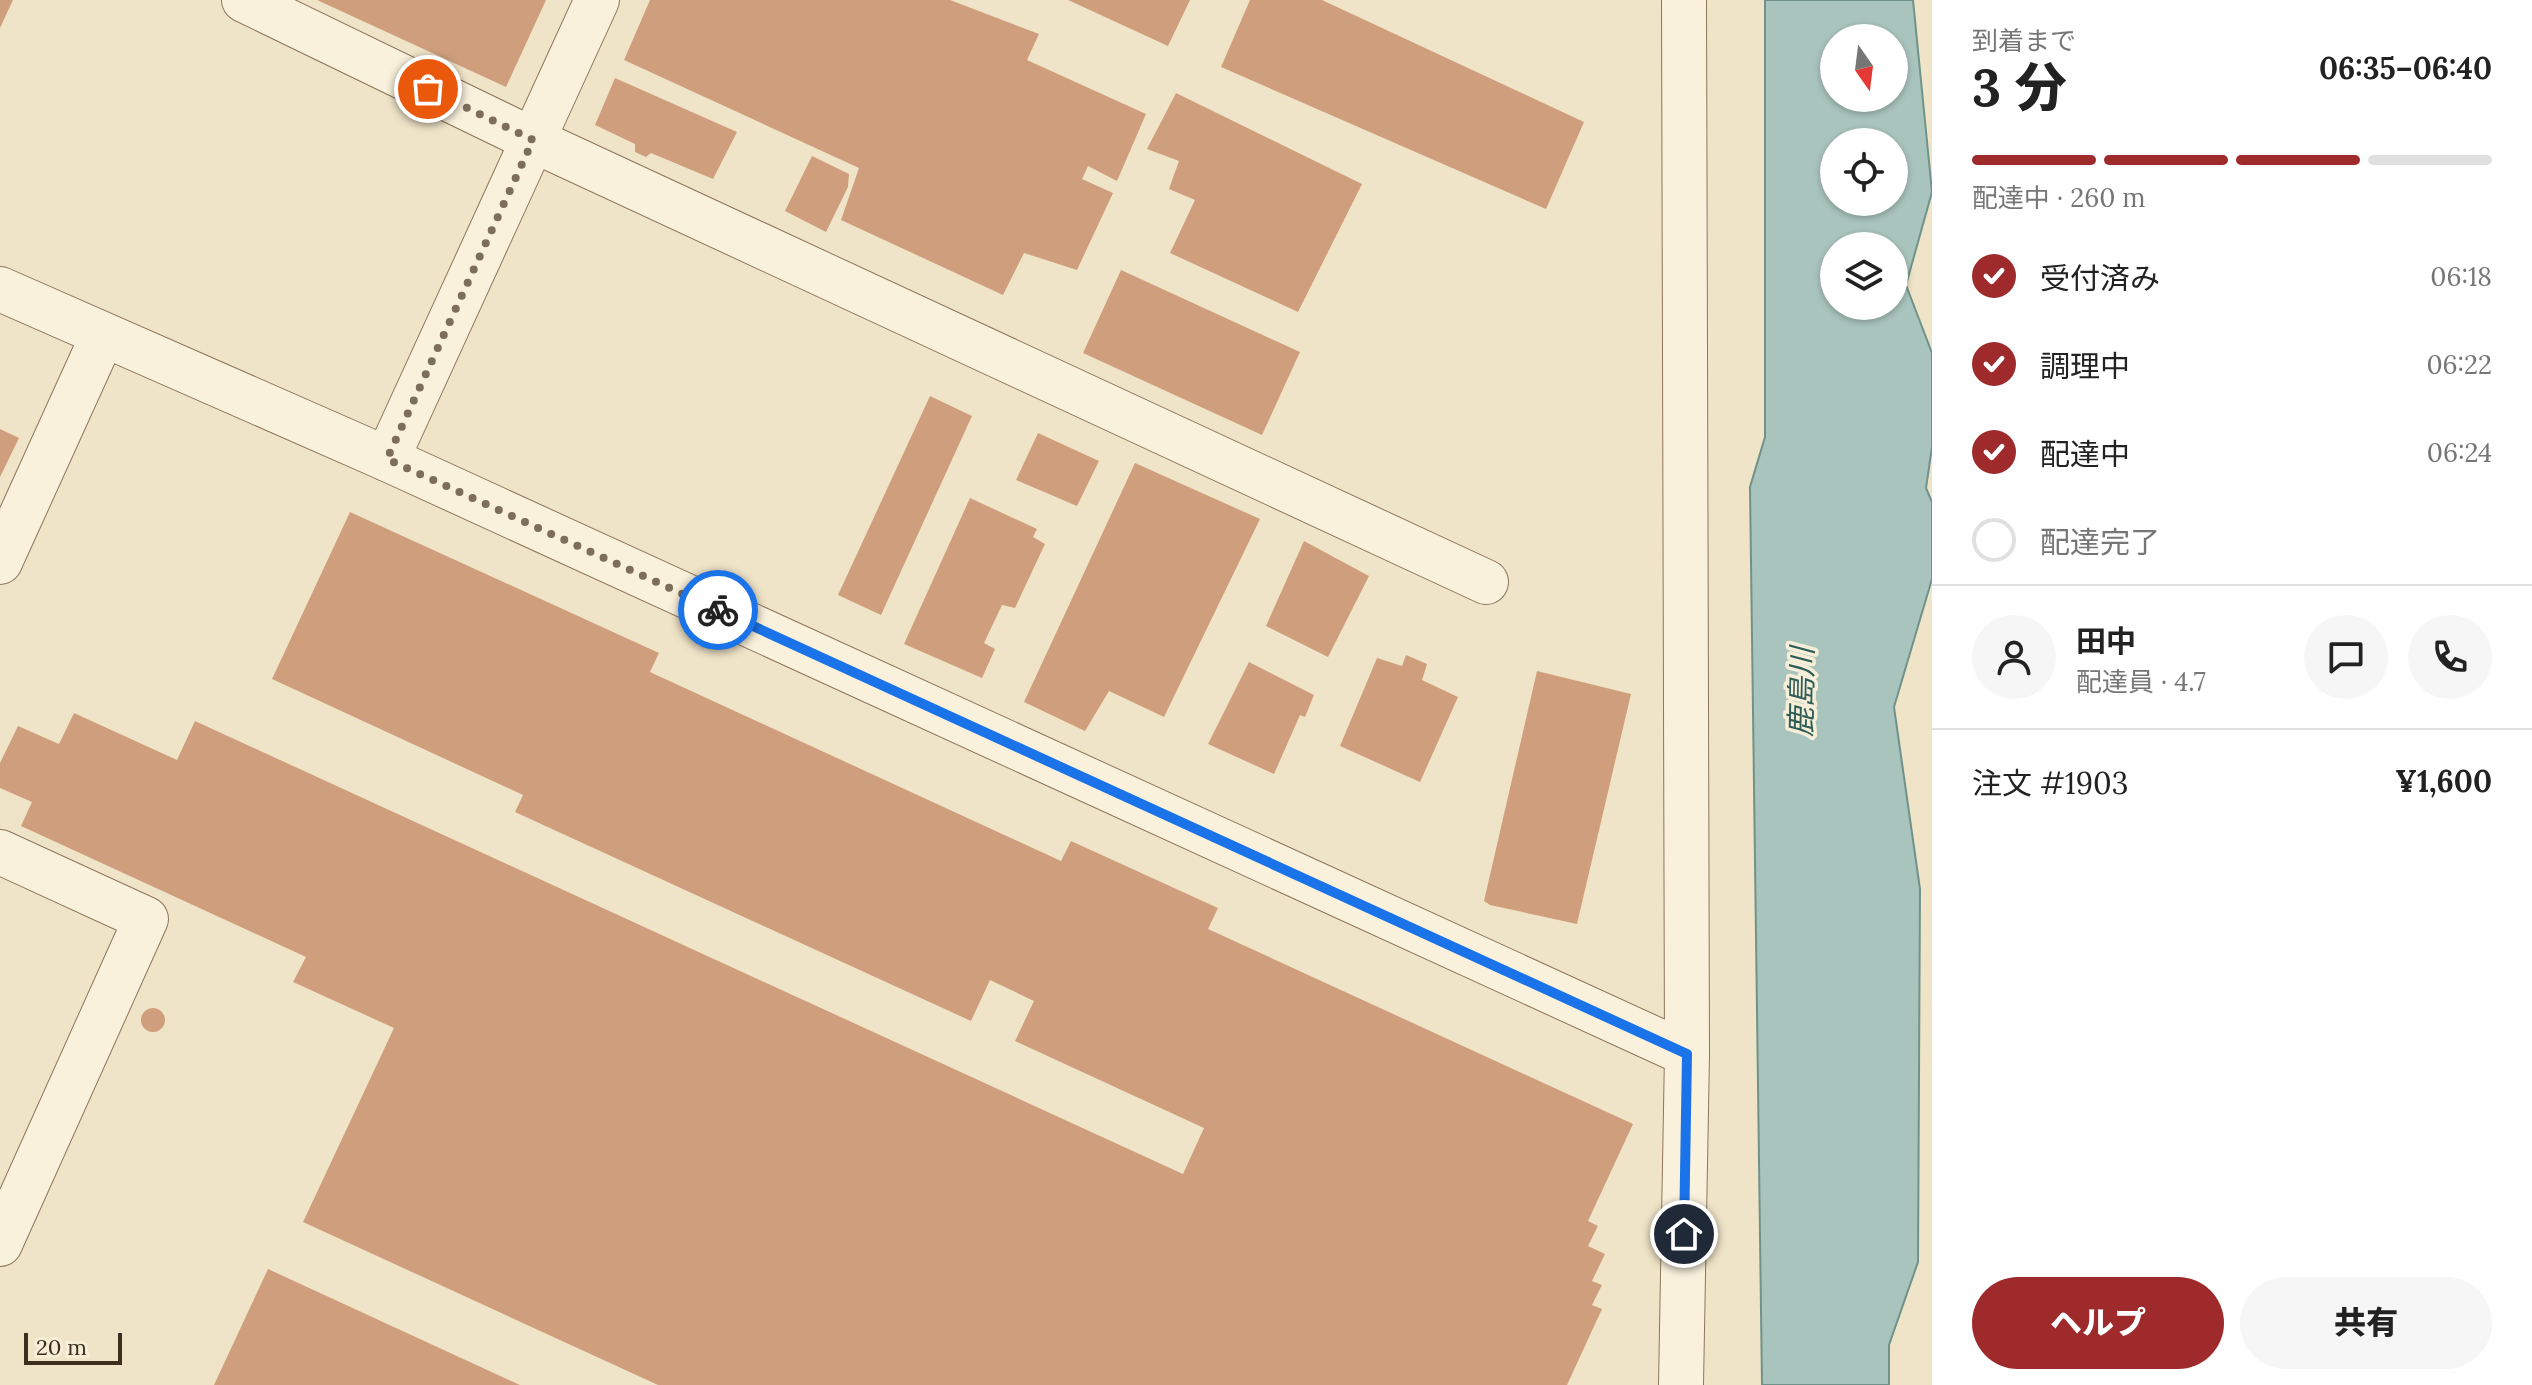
<!DOCTYPE html>
<html lang="ja">
<head>
<meta charset="utf-8">
<style>
	:root { --surface:#fff; --page:#f6f6f6; --text:#222; --muted:#767676; --line:#e0e0e0; --accent:#9e2a2b }
	body { margin:0; font-family:Lora,"Noto Sans JP",serif; background:var(--page); color:var(--text); height:100vh; display:flex; flex-direction:column; font-size:30px; white-space:nowrap }
	* { box-sizing:border-box; margin:0 }
	p { font-size:26px; color:var(--muted) }
	.icon { flex:none; width:44px; height:44px; fill:none; stroke:currentColor; stroke-width:2; stroke-linecap:round; stroke-linejoin:round }
	.map { position:relative; flex:1; overflow:hidden }
	.panel { display:flex; flex-direction:column; background:var(--surface); width:600px }
	.panel>* { flex:none }
	.needle { width:52px; rotate:166deg }
	.buttons { position:absolute; left:1820px; top:24px; display:grid; gap:16px }
	.buttons a { display:grid; place-items:center; width:88px; height:88px; border-radius:50%; background:var(--surface); box-shadow:0 2px 6px #0004; font-size:40px }
	.scale { position:absolute; left:24px; bottom:20px; width:98px; box-sizing:border-box; padding-left:8px; border:4px solid #3d2e20; border-top:0; font-size:22px; line-height:28px; white-space:nowrap; color:#3d2e20; -webkit-text-stroke:6px #f7eed8; paint-order:stroke }
	.pin { position:absolute; display:grid; place-items:center; width:68px; height:68px; color:#fff; margin:-34px; border:4px solid #fff; border-radius:50%; box-shadow:0 2px 8px #0007 }
	.courier { position:absolute; display:grid; place-items:center; width:80px; height:80px; margin:-40px; border:6px solid #1a73e8; border-radius:50%; background:#fff; color:#222; box-shadow:0 2px 10px #0007 }
	.headline em { font-style:normal; font-weight:800 }
	.headline div { display:flex; flex-direction:column-reverse }
	.headline { display:flex; align-items:center; justify-content:space-between; height:136px; padding:0 40px }
	h1 { font-size:52px; font-weight:800; line-height:60px }
	.bar { display:grid; grid-template-columns:repeat(4,1fr); gap:12px 8px; align-content:center; height:96px; padding:0 40px }
	.bar i { height:10px; border-radius:6px; background:var(--line) }
	.bar .active { background:var(--accent) }
	.bar p { grid-column:span 4 }
	.line { display:flex; align-items:center; gap:20px; padding:0 40px; border-top:2px solid var(--line) }
	.line div { flex:1 }
	.round { display:grid; place-items:center; flex:none; width:84px; height:84px; border-radius:42px; background:var(--page) }
	ol { padding:0 40px; list-style:none }
	li { display:flex; align-items:center; gap:24px; height:88px }
	li p { margin-inline-start:auto }
	li .icon { padding:8px; border-radius:50%; background:var(--accent); color:#fff; stroke-width:4 }
	li:last-child { color:var(--muted) }
	li i { width:44px; height:44px; border:4px solid var(--line); border-radius:50% }
	.action { display:flex; gap:16px; margin-top:auto; padding:16px 40px }
	.action a { flex:1; height:92px; border-radius:48px; background:var(--accent); color:#fff; font-size:32px; font-weight:800; line-height:92px; text-align:center }
	.action a+a { background:var(--page); color:var(--text) }
	main { display:flex; flex:1; min-height:0 }
	.map>svg:first-child { display:block }
	.water { fill:#a9c4bc; stroke:#6f938a; stroke-width:2; fill-rule:evenodd }
	.building { fill:#cf9f7d }
	.lines { fill:none; stroke-linecap:round; stroke-linejoin:round }
	.minor-casing { stroke:#8d765c; stroke-width:46 }
	.minor { stroke:#faf1dc; stroke-width:44 }
	.done { stroke:#7c6e5b; stroke-width:8; stroke-dasharray:0 14.4 }
	.route { stroke:#1a73e8; stroke-width:10 }
	.labels { text-anchor:middle; dominant-baseline:central; stroke-width:7; stroke-linejoin:round; paint-order:stroke }
	.water-label { font-size:30px; font-style:italic; fill:#2f5d5a; stroke:#f7eed8 }
</style>
</head>
<body>
<main>
<div class="map">
<svg width="1932" height="1385" viewBox="0 0 1932 1385">
	<rect width="100%" height="100%" fill="#f0e4c8"/>
	<path class="water" d="M1765 0H1913L1932 192 1906 285 1932 353V447L1926 488 1932 502V579L1894 707 1920 889 1918 1262 1889 1345V1385H1762L1750 487 1765 437ZM1834 38H1894V98H1834ZM1834 142H1894V202H1834ZM1834 246H1894V306H1834Z"/>
	<g class="building">
		<path d="M0 0H13L0 28Z"/>
		<path d="M317 0H546L506 87Z"/>
		<path d="M650 0H950L1039 34 1027 60 1146 114 1117 181 1088 166 1082 179 1113 193 1077 270 1024 253 1003 295 841 220 859 168 624 60Z"/>
		<path d="M1068 0H1190L1168 46Z"/>
		<path d="M1250 0H1322L1584 122 1546 209 1221 67Z"/>
		<path d="M615 78 737 132 713 179 651 153 646 157 635 152V144L595 125Z"/>
		<path d="M1176 93 1362 184 1298 312 1170 253 1195 200 1169 189 1179 161 1147 149Z"/>
		<path d="M812 156 849 174 848 187 826 232 785 211Z"/>
		<path d="M1121 270 1300 352 1262 435 1083 353Z"/>
		<path d="M930 396 972 416 881 615 838 595Z"/>
		<path d="M0 429 19 438 0 477Z"/>
		<path d="M1038 433 1099 461 1077 506 1016 480Z"/>
		<path d="M1135 463 1260 519 1164 717 1109 691 1085 731 1024 702Z"/>
		<path d="M970 498 1037 529 1033 537 1045 544 1015 608 1002 605 984 643 995 649 982 678 904 644Z"/>
		<path d="M350 512 659 653 650 672 1061 861 1071 841 1218 908 1208 929 1633 1124 1588 1221 1598 1226 1588 1246 1605 1254 1592 1281 1602 1285 1592 1305 1602 1309 1567 1385H658L303 1222 394 1028 293 982 306 957 21 826 32 802 0 788V763L18 726 59 744 74 713 177 760 195 721 1183 1174 1204 1128 1015 1041 1034 1001 990 980 971 1021 515 812 523 795 272 679Z"/>
		<path d="M1304 541 1369 576 1328 657 1266 626Z"/>
		<path d="M1406 655 1427 664 1422 680 1458 697 1420 782 1340 746 1377 658 1402 666Z"/>
		<path d="M1249 662 1314 695 1305 717 1300 715 1274 774 1208 744Z"/>
		<path d="M1537 671 1631 694 1577 924 1490 905 1484 901Z"/>
		<circle cx="153" cy="1020" r="12"/>
		<path d="M268 1269 520 1385H214Z"/>
	</g>
	<g class="lines">
		<defs>
			<g id="minor">
				<path d="M244 0 533 140 1486 582"/>
				<path d="M0 289 387 459 1687 1054"/>
				<path d="M387 459 597 0"/>
				<path d="M0 562 103 335"/>
				<path d="M0 852 146 919 0 1244"/>
				<path d="M1681 1385 1687 1054 1684 0"/>
			</g>
		</defs>
		<use href="#minor" class="minor-casing"/>
		<use href="#minor" class="minor"/>
	</g>
	<g class="lines">
		<path class="done" d="M428 89 533 140 387 459 718 610"/>
		<path class="route" d="M718 610 1687 1054 1684 1234"/>
	</g>
	<g class="labels">
		<g class="water-label">
			<text transform="translate(1801 692) rotate(-89)">鹿島川</text>
		</g>
	</g>
</svg>
<div class="buttons">
<a><svg class="needle" viewBox="-14 -14 28 28"><path d="M0-13l5 13h-10z" fill="#e53935"/><path d="M0 13l5-13h-10z" fill="#767676"/></svg></a>
<a><svg class="icon" aria-label="locate" viewBox="0 0 24 24"><circle cx="12" cy="12" r="6"/><path d="M12 2v4M12 18v4M2 12h4M18 12h4"/></svg></a>
<a><svg class="icon" aria-label="layers" viewBox="0 0 24 24"><path d="M12 4l9 5-9 5-9-5zM3 14l9 5 9-5"/></svg></a>
</div>
<div class="scale">20 m</div>
<div class="pin" style="left:428px;top:89px;background:#ea580c"><svg class="icon" aria-label="bag" viewBox="0 0 24 24"><path d="M5 8h14l-1 12H6zM9 8a3 3 0 0 1 6 0"/></svg></div>
<div class="pin" style="left:1684px;top:1234px;background:#1f2937"><svg class="icon" aria-label="home" viewBox="0 0 24 24"><path d="M3 11l9-7 9 7M6 9v11h12V9"/></svg></div>
<div class="courier" style="left:718px;top:610px"><svg class="icon" aria-label="bike" viewBox="0 0 24 24"><circle cx="6" cy="16" r="4"/><circle cx="18" cy="16" r="4"/><path d="M6 16l4-8h5l3 8M10 8l3 8H6M13 5h3"/></svg></div>
</div>
<section class="panel">
<div class="headline"><div><h1>3 分</h1><p>到着まで</p></div><em>06:35–06:40</em></div>
<div class="bar"><i class="active"></i><i class="active"></i><i class="active"></i><i></i><p>配達中 · 260 m</p></div>
<ol>
<li><svg class="icon" aria-label="check" viewBox="0 0 24 24"><path d="M5 12l5 5 9-10"/></svg>受付済み<p>06:18</p></li>
<li><svg class="icon" aria-label="check" viewBox="0 0 24 24"><path d="M5 12l5 5 9-10"/></svg>調理中<p>06:22</p></li>
<li><svg class="icon" aria-label="check" viewBox="0 0 24 24"><path d="M5 12l5 5 9-10"/></svg>配達中<p>06:24</p></li>
<li><i></i>配達完了</li>
</ol>
<div class="line" style="height:144px"><a class="round"><svg class="icon" aria-label="person" viewBox="0 0 24 24"><circle cx="12" cy="8" r="4"/><path d="M4 21q1-7 8-7t8 7"/></svg></a><div><b>田中</b><p>配達員 · 4.7</p></div><a class="round"><svg class="icon" aria-label="chat" viewBox="0 0 24 24"><path d="M4 5h16v11H9l-5 4z"/></svg></a><a class="round"><svg class="icon" aria-label="phone" viewBox="0 0 24 24"><path d="M5 4h4l2 5-3 2q2 4 5 5l2-3 5 2v4C11 20 4 13 5 4z"/></svg></a></div>
<div class="line" style="height:104px"><div>注文 #1903</div><b>¥1,600</b></div>
<div class="action"><a>ヘルプ</a><a>共有</a></div>
</section>
</main>
</body>
</html>
